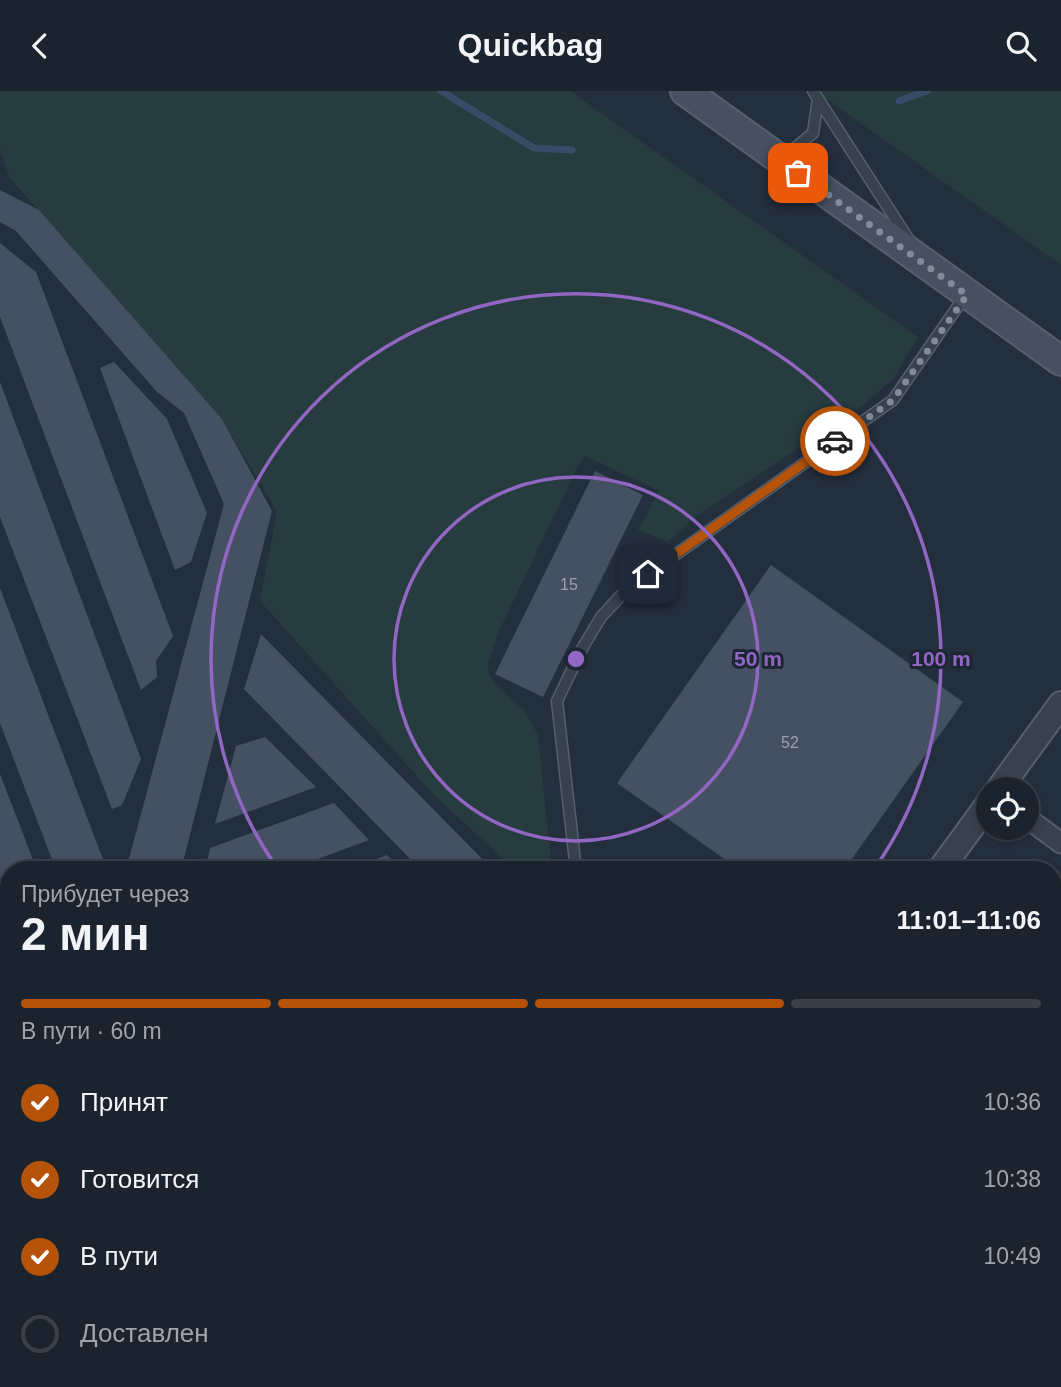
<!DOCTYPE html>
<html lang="ru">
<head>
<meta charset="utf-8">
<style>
	:root { --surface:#1b232e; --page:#242b36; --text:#f1f3f6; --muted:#a0a4aa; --line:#39404a; --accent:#b45309 }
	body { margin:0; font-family:Helvetica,sans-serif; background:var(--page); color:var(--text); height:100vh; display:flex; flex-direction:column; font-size:26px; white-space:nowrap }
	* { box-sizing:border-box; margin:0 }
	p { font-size:23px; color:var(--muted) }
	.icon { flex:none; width:38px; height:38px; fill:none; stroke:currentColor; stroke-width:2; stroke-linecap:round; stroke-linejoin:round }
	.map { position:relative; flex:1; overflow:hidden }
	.side { position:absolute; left:0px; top:770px; width:1062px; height:527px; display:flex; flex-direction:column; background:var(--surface); border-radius:28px 28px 0 0; box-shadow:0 4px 10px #0003,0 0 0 2px var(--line) }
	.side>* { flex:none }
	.tools { position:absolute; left:976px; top:686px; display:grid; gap:14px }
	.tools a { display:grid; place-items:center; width:63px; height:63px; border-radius:50%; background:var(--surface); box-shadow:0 4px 10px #0003,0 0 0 2px var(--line); font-size:35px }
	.pin { position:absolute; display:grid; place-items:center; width:60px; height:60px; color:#fff; margin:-30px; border-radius:14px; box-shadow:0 4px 10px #0006 }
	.courier { position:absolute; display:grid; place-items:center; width:70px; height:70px; margin:-35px; border:5px solid #b45309; border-radius:50%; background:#fff; color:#222; box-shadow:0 2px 9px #0007 }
	.headline em { font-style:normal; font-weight:700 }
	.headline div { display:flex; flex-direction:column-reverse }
	.headline { display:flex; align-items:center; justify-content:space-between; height:119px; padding:0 21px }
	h1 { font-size:46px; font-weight:700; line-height:52px }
	.bar { display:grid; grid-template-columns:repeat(4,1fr); gap:10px 7px; align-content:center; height:84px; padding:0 21px }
	.bar i { height:9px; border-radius:5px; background:var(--line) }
	.bar .active { background:var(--accent) }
	.bar p { grid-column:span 4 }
	ol { padding:0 21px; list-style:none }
	li { display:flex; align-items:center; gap:21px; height:77px }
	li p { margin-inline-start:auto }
	li .icon { padding:7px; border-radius:50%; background:var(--accent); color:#fff; stroke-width:4 }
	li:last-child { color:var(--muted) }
	li i { width:38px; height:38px; border:4px solid var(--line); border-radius:50% }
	header { display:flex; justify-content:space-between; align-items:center; height:91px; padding:0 21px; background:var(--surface); font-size:32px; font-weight:700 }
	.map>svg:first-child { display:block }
	.green { fill:#263c3f }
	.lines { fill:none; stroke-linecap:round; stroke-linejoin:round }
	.stream { stroke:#394c67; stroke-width:7 }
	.building { fill:#455162 }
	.service-casing { stroke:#565f6c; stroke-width:13 }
	.minor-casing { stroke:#565f6c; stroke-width:23 }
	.tertiary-casing { stroke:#565f6c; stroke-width:28 }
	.secondary-casing { stroke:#565f6c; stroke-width:32 }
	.service { stroke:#38414e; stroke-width:10 }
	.minor { stroke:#38414e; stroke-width:19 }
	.tertiary { stroke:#38414e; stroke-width:24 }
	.secondary { stroke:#465061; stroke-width:28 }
	.done { stroke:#828b98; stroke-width:7; stroke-dasharray:0 12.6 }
	.route { stroke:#b45309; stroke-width:9 }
	.ring { fill:none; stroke:#9266c3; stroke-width:3.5 }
	.labels { text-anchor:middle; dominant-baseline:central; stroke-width:6; stroke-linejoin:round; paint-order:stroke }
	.number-label { font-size:16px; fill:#98a1af }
	.centre { fill:#9266c3; stroke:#1d2633; stroke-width:3.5 }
	.ring-label { font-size:21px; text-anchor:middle; font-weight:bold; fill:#9266c3; stroke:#1d2633; stroke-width:6; stroke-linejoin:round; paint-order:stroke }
</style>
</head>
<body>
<header><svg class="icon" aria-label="back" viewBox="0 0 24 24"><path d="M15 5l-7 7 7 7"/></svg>Quickbag<svg class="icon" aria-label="search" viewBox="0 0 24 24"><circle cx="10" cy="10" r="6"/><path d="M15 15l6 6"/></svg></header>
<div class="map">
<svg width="1061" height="1296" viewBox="0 0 1061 1296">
	<rect width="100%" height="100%" fill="#242f3e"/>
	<g class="green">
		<path d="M0 0H570L918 246 894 287 862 315 695 426 668 451 638 439 659 400 585 365 577 377 499 540 488 573 489 583 497 595 525 620 538 644 552 779H515L433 703 260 510 277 421 222 328 9 86 0 58Z"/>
		<path d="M815 0H1061V174Z"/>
	</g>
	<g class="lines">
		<g class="stream">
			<path d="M441 0 534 57 572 59"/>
			<path d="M899 10 927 0"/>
		</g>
	</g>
	<g class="building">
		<path d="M0 99 39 119 222 328 272 420 181 779H126L224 413 184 322 157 301 16 140 0 131Z"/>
		<path d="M0 152 36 181 173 545 156 570 157 586 141 599 0 226Z"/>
		<path d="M114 271 167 328 207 422 191 471 175 479 100 277Z"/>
		<path d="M0 291 141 668 122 714 112 718 0 426Z"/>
		<path d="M595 380 643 404 543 606 495 583Z"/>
		<path d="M771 474 963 611 844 779H740L617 692Z"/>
		<path d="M0 497 107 779H56L0 632Z"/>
		<path d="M261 543 493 779H421L244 598Z"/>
		<path d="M265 646 316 696 215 733 236 655Z"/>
		<path d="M0 683 37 779H9V860L0 838Z"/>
		<path d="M334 712 369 749 288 779H205L210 757Z"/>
		<path d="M387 764 400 779H350Z"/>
		<path d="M1054 833 1061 838V908L1054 903Z"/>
		<path d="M0 909 9 931V1015L0 996Z"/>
		<path d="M1061 1110V1156L1054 1151V1120Z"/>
		<path d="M403 1288H452L446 1296H409L401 1290Z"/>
		<path d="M850 1288H930L924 1296H833L837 1290 844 1295Z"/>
	</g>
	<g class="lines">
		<defs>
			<g id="service">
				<path d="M813 0 909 149"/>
				<path d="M783 67 813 42 818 8"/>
				<path d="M576 779 557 610 583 556 601 526 626 499 893 309 965 205"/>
				<path d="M1054 956 1061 962"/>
				<path d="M1054 1020 1061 1010"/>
				<path d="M0 1138 9 1144"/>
				<path d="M166 1288 172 1296"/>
			</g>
			<g id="minor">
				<path d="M1027 727 1061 752"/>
				<path d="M0 1028 9 1038"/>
				<path d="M0 1226 9 1232"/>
				<path d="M81 1288 92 1296"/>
				<path d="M234 1288 238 1296"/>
			</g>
			<g id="tertiary">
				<path d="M999 698 1061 613"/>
				<path d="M940 779 989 712"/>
				<path d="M566 1296 572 1288"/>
			</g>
			<path id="secondary" d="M685 0 1061 270"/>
		</defs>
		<use href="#service" class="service-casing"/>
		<use href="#minor" class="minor-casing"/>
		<use href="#tertiary" class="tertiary-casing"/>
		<use href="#secondary" class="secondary-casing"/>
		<use href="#service" class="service"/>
		<use href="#minor" class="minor"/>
		<use href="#tertiary" class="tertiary"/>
		<use href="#secondary" class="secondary"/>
	</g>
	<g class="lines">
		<path class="done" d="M798 82 967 204 893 309 835 350"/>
		<path class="route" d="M648 483 835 350"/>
	</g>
	<g class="ring">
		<circle cx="576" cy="568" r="182"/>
		<path d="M277 777A365 365 0 1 1 875 777"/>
	</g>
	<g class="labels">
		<g class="number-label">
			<text x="569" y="493">15</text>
			<text x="790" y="651">52</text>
		</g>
	</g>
	<circle cx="576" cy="568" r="10" class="centre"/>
	<g class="ring-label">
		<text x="758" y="575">50 m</text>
		<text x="941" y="575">100 m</text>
	</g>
</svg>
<div class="tools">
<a><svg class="icon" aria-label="locate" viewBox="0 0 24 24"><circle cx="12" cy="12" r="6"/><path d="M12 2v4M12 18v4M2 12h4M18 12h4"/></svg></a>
</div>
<div class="pin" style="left:798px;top:82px;background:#ea580c"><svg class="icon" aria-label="bag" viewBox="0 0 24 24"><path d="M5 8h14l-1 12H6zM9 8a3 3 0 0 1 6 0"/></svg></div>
<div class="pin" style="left:648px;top:483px;background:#1f2937"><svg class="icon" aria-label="home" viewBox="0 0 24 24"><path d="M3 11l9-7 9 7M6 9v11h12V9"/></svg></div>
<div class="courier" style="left:835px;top:350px"><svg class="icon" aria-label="car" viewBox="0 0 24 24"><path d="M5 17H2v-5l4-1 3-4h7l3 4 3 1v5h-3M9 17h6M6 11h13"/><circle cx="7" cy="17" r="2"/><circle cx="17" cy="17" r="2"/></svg></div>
<section class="side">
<div class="headline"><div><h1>2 мин</h1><p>Прибудет через</p></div><em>11:01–11:06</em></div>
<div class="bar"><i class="active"></i><i class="active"></i><i class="active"></i><i></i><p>В пути · 60 m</p></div>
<ol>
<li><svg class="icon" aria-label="check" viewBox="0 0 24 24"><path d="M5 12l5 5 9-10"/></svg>Принят<p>10:36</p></li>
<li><svg class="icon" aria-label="check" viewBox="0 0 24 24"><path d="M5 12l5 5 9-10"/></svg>Готовится<p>10:38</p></li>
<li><svg class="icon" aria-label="check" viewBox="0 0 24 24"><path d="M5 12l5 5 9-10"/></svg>В пути<p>10:49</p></li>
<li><i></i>Доставлен</li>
</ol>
</section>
</div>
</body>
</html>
